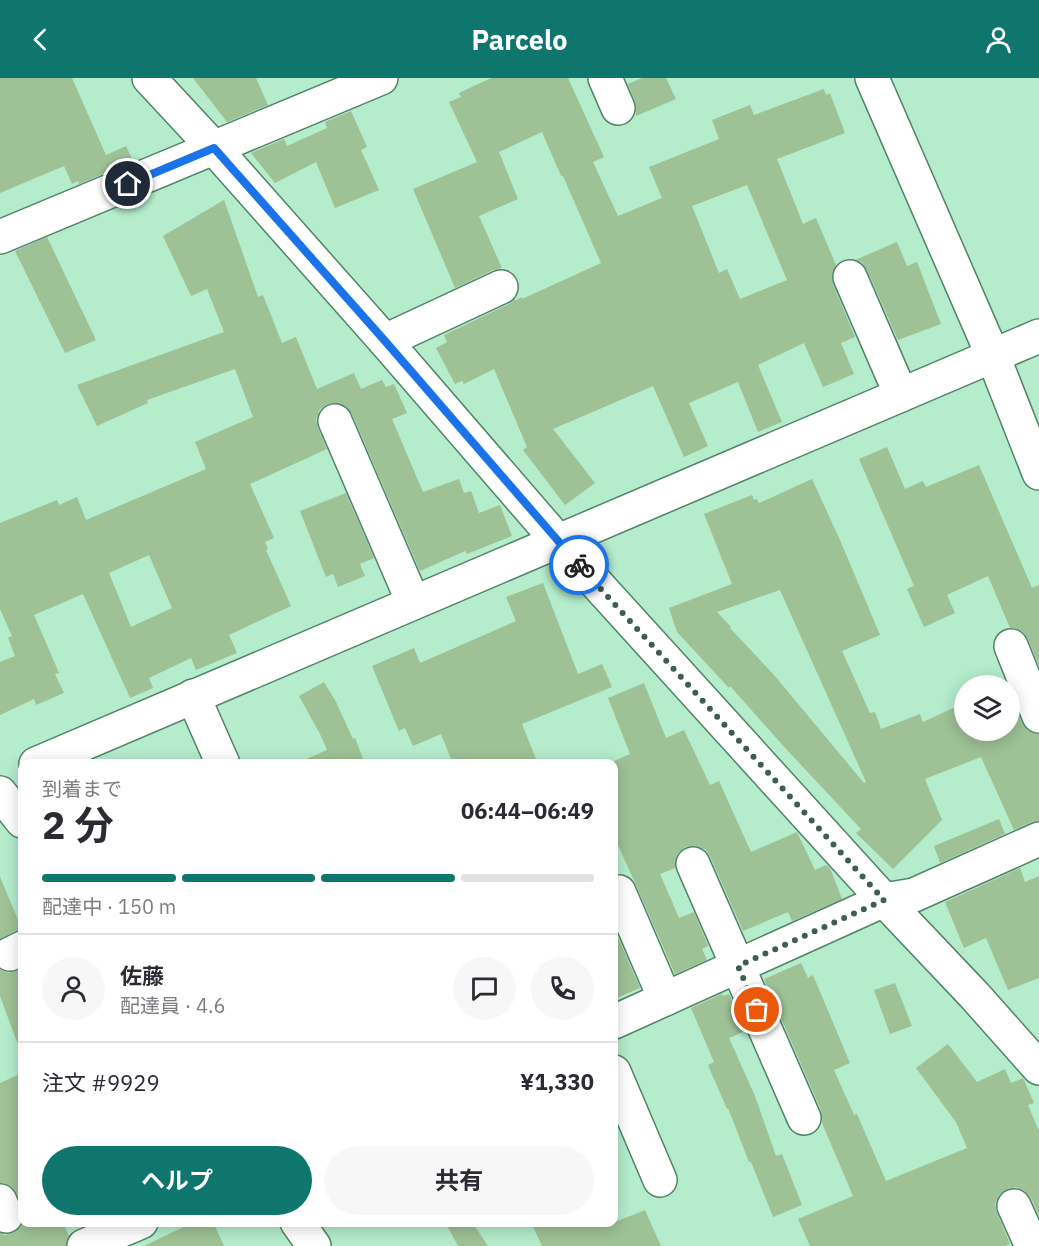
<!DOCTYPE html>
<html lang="ja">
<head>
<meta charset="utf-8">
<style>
	:root { --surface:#fff; --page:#f7f7f7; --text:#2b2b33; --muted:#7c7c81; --line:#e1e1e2; --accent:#0f766e }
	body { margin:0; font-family:"IBM Plex Sans","Noto Sans JP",sans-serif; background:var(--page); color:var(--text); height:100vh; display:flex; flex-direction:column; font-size:22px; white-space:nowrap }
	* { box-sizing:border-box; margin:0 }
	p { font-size:20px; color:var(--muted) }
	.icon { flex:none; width:33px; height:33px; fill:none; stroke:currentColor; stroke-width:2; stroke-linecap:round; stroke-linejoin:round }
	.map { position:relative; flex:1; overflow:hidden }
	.side { position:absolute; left:18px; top:681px; width:600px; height:468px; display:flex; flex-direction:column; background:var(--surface); border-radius:12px; box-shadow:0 3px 15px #0003 }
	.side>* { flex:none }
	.tools { position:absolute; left:954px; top:597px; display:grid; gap:12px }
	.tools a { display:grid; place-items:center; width:66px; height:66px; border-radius:50%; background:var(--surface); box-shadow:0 3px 15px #0003; font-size:30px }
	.pin { position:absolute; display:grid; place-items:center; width:51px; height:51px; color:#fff; margin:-26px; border:3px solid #fff; border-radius:50%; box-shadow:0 2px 6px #0007 }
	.courier { position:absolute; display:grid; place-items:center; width:60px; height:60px; margin:-30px; border:4px solid #1a73e8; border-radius:50%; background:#fff; color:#222; box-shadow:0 2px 8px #0007 }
	.overview em { font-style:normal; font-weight:700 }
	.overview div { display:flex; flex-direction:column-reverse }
	.overview { display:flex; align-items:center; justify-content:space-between; height:102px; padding:0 24px }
	h1 { font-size:39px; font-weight:700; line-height:45px }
	.bar { display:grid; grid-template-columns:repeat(4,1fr); gap:9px 6px; align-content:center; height:72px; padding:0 24px }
	.bar i { height:8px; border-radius:4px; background:var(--line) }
	.bar .selected { background:var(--accent) }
	.bar p { grid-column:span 4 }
	.line { display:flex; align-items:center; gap:15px; padding:0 24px; border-top:2px solid var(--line) }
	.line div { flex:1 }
	.round { display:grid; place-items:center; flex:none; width:63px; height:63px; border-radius:32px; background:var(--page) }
	.action { display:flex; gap:12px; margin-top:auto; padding:12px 24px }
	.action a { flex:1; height:69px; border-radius:36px; background:var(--accent); color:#fff; font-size:24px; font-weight:700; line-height:69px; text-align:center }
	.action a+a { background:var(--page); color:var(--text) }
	header { display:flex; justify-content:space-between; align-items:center; height:78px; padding:0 24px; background:var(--accent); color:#fff; font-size:27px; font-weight:700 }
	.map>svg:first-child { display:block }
	.building { fill:#9ec195; fill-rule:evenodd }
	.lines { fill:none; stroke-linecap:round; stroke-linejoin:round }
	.minor-casing { stroke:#508468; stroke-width:36 }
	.minor { stroke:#fff; stroke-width:33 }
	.done { stroke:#3f5e4d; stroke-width:6; stroke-dasharray:0 10.8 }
	.route { stroke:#1a73e8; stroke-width:8 }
</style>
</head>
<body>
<header><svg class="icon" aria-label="back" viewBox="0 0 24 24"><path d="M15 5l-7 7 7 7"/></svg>Parcelo<svg class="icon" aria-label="person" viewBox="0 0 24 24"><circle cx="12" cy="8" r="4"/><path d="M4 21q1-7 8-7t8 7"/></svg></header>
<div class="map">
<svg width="1039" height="1168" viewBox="0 0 1039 1168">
	<rect width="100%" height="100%" fill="#b4eccc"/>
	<g class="building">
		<path d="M0 0H72L106 77 126 68 133 83 79 106 78 103 72 106 64 88 0 115Z"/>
		<path d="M193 0H256L268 27 227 44Z"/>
		<path d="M491 0H568L604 79 593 84 618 138 662 120 649 89 719 61 712 42 750 27 754 37 824 11 826 17 830 15 845 55 777 81 803 146 816 140 836 187 832 196 833 206 855 259 841 265 854 296 823 309 804 265 758 287 782 344 758 354 738 304 689 325 708 368 684 379 653 308 553 351 595 405 565 427 523 372 527 369 494 291 464 306 462 303 455 306 436 270 447 264 444 257 509 226 515 221 516 222 522 219V221L601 185 563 98H561L542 54 499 74 518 121 479 138 502 190 493 192 455 210 413 111 477 84 449 24 461 19 459 15ZM747 107 787 202 740 221 727 191 719 195 692 128Z"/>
		<path d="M642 0H666L676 21 636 38 635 23 628 6Z"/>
		<path d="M351 33 367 69 361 72 379 112 335 130 316 84 275 105 251 75 284 61 287 68 327 50 325 44Z"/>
		<path d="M224 122 258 219 263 217 282 265 296 259 317 311 354 295 361 311 382 302 386 309 394 306 407 335 392 341 423 414 459 401 464 415 471 413 479 435 500 427 512 458 467 476 465 473 420 493 352 336 346 328 338 325 328 326 320 331 316 341 318 350 327 371 250 406 274 460 265 464 268 471 266 472 291 528 229 557 237 575 196 592 191 580 149 600 153 610 130 620 83 516 34 537 59 595 55 596 64 615 36 627 34 621 0 637V584L15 578 8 560 12 558 0 531V445L57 422 59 427 77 419 86 442 206 391 195 364 253 339 235 291 147 322 148 325 97 348 77 307 224 254 207 211 191 218 163 158ZM149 477 172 530 131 549 109 495Z"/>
		<path d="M47 159 96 262 65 275 15 173Z"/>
		<path d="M897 164 907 188 917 184 941 246 898 262 867 192 862 184 855 182Z"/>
		<path d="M887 369 905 411 923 403 926 409 979 387 1032 510 1039 507V588L1028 561 1023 554 1014 550H1010L988 498 947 517 955 535 924 549 907 511 914 508 859 381Z"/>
		<path d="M812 401 840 462 880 557 842 573 870 635 875 634 881 651 920 636 923 644 964 625V652H1010V615L1022 645 1028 653 1039 656V743L1031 744 1014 752 981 679 925 701 942 742 893 791 856 755 861 751 787 672 730 608 729 610 677 554 669 530 732 506 704 436 752 417 754 422 757 421 759 425ZM780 512 866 704 864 705 774 597 730 550 731 549 717 534Z"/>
		<path d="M346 415 374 480 360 486 365 498 338 509 333 496 326 499 300 433Z"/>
		<path d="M543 505 578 596 602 586 612 609 522 646 538 686H453L441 656 413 668 405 650 399 653 372 588 414 570 420 585 516 543 506 519Z"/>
		<path d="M324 604 336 624 353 661 355 660 365 686H295L327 672 320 656 299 618Z"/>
		<path d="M644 605 666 660 684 652 710 707 719 703 751 774 797 754 815 792 826 787 830 790 842 821 792 843 788 834 743 853 710 778 705 771 696 768 685 769 678 775 675 783V790L660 796 679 840 694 834 708 868 702 871 707 882 675 896 636 807 614 758V683L630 676 608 620Z"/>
		<path d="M999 741 1005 756 940 785 934 768Z"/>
		<path d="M1020 790 1025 804 1039 798V900L1008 912 986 860 964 870 945 824Z"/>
		<path d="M0 799 22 851 14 853 0 861Z"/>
		<path d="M614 850 640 910 614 921Z"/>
		<path d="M801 885 808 900 813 897 850 985 834 992 854 1037 857 1036 886 1103 967 1070 956 1044 916 990 948 966 977 1004 1005 991 1011 1005 1023 1000 1024 1002 1034 1025 1028 1027 1039 1053V1138L1031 1120 1024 1113 1016 1109 1007 1111 999 1117 995 1126 997 1135 1010 1166 1005 1168H810L798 1141 853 1118 822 1045 821 1032 764 901Z"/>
		<path d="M22 891V972H20L0 918V892L9 895Z"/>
		<path d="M895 905 912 948 890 956 874 912Z"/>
		<path d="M722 916 723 918 729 916 745 953 729 960 755 1018 776 1078 782 1076 802 1127 773 1139 751 1084H749L728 1030 727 1031 708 987 714 984 691 930Z"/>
		<path d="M22 995V1129L17 1116 12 1109 3 1105H0V1005Z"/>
		<path d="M645 1132 661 1168H542L531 1144H615Z"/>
		<path d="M23 1144H63L69 1158 66 1168H0V1155L4 1157 13 1155 20 1150Z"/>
		<path d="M194 1144H213L224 1168H144Z"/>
		<path d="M445 1144H472L488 1168H458Z"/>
	</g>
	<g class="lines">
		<defs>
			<g id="minor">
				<path d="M149 0 214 70 385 263 557 462 884 822 975 918 1039 990"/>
				<path d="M605 0 618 30"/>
				<path d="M872 0 993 278 1039 395"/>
				<path d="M0 159 381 0"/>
				<path d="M850 199 901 317"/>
				<path d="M385 263 501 209"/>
				<path d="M335 343 413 524"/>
				<path d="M1011 568 1039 638"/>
				<path d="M193 618 223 686"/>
				<path d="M36 686 1039 258"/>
				<path d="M0 715 22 743"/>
				<path d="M693 786 804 1040"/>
				<path d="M619 814 665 921"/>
				<path d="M10 876 22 870"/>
				<path d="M614 944 884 822 914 817 1039 761"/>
				<path d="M614 994 660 1102"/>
				<path d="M0 1123 6 1138"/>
				<path d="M1014 1128 1032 1168"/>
				<path d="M297 1144 314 1168"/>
				<path d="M84 1168 141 1144"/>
			</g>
		</defs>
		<use href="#minor" class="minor-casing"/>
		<use href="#minor" class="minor"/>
	</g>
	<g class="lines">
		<path class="done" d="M579 487 884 822 738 888 757 932"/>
		<path class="route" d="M128 106 214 70 385 263 579 487"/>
	</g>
</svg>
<div class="tools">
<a><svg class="icon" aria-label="layers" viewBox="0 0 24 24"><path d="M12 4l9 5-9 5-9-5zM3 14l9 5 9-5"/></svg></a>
</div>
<div class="pin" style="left:757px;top:932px;background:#ea580c"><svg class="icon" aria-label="bag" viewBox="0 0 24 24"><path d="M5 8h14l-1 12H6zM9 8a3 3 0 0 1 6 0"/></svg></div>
<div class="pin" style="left:128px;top:106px;background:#1f2937"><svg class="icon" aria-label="home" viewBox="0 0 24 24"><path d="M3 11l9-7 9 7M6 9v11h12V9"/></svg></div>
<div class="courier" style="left:579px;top:487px"><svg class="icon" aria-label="bike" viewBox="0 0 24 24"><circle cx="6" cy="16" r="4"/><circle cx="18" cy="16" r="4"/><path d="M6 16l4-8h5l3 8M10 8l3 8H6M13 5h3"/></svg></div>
<section class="side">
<div class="overview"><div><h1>2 分</h1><p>到着まで</p></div><em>06:44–06:49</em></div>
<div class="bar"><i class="selected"></i><i class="selected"></i><i class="selected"></i><i></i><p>配達中 · 150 m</p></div>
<div class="line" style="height:108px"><a class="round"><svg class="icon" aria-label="person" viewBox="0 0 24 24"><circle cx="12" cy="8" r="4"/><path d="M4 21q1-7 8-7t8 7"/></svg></a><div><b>佐藤</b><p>配達員 · 4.6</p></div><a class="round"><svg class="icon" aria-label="chat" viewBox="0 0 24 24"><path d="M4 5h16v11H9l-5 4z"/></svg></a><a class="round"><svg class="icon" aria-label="phone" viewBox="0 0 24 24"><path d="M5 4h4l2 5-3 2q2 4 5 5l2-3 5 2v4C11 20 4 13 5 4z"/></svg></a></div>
<div class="line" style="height:78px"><div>注文 #9929</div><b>¥1,330</b></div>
<div class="action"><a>ヘルプ</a><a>共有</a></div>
</section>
</div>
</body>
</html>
